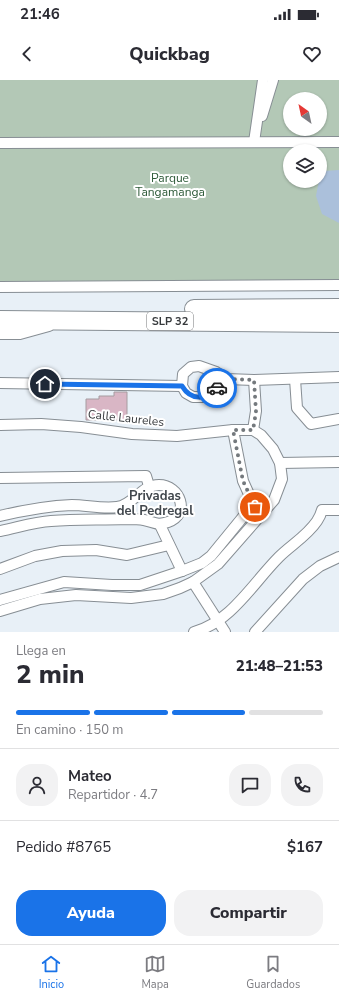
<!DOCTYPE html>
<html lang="es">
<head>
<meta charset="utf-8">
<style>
	:root { --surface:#fff; --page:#f2f2f3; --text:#2b2b33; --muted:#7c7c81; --line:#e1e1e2; --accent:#1a73e8 }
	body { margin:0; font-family:"Nunito Sans",sans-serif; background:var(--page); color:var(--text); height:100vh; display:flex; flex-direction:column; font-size:15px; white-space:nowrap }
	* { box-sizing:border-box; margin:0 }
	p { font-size:13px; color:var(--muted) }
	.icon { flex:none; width:22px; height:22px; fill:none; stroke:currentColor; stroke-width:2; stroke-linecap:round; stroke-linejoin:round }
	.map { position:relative; height:552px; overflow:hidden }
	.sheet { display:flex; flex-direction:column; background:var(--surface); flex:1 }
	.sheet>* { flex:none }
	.needle { width:26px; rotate:327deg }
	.tools { position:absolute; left:283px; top:12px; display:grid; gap:8px }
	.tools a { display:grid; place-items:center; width:44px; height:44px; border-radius:50%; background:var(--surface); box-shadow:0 1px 3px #0004; font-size:20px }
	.pin { position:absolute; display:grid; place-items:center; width:34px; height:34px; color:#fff; margin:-17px; border:2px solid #fff; border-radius:50%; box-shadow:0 1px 4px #0007 }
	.courier { position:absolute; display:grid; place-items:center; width:40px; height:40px; margin:-20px; border:3px solid #1a73e8; border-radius:50%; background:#fff; color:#222; box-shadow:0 1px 5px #0007 }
	.overview em { font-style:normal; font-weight:800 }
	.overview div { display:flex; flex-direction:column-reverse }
	.overview { display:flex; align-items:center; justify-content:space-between; height:68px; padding:0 16px }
	h1 { font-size:26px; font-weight:800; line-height:30px }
	.bar { display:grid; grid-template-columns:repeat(4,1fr); gap:6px 4px; align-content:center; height:48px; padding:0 16px }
	.bar i { height:5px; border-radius:3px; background:var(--line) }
	.bar .selected { background:var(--accent) }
	.bar p { grid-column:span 4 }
	.line { display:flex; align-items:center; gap:10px; padding:0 16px; border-top:1px solid var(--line) }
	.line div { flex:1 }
	.round { display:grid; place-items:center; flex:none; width:42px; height:42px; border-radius:16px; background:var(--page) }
	.button { display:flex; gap:8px; margin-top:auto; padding:8px 16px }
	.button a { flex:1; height:46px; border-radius:16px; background:var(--accent); color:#fff; font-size:16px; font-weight:800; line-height:46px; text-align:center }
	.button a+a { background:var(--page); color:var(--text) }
	.status { display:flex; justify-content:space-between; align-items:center; height:28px; padding:0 20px; background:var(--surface); direction:ltr }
	.status svg { height:11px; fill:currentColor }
	header { display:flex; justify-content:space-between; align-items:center; height:52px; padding:0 16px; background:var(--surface); font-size:18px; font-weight:800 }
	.tabs { display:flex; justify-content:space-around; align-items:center; height:56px; border-top:1px solid var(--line); background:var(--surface); font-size:11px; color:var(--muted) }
	.tabs a { display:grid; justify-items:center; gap:2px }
	.tabs .selected { color:var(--accent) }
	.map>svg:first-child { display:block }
	.green { fill:#b3c8b6; fill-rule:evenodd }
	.water { fill:#abc0db }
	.building { fill:#d9b6c5; stroke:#a69ca0 }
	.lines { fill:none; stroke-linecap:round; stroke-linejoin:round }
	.street-casing { stroke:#878e94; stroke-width:12 }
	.highway-casing { stroke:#878e94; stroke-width:20 }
	.street { stroke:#fff; stroke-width:10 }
	.highway { stroke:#fff; stroke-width:18 }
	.done { stroke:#74797d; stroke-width:4; stroke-dasharray:0 7.2 }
	.route { stroke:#1a73e8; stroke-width:5 }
	.labels { text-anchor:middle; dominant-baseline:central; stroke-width:4; stroke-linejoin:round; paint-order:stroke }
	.shield { fill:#fff; stroke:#727476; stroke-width:1 }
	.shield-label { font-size:11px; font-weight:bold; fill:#36393c }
	.park-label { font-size:12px; fill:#2b5836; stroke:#fff }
	.street-label { font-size:12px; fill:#36393c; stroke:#fff }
	.neighbourhood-label { font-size:13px; font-weight:bold; fill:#41474d; stroke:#fff }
</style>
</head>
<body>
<div class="status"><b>21:46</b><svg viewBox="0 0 49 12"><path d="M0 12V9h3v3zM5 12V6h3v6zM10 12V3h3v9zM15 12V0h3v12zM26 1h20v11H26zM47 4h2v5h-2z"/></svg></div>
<header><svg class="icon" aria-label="back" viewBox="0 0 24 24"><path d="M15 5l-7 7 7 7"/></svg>Quickbag<svg class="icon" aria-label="heart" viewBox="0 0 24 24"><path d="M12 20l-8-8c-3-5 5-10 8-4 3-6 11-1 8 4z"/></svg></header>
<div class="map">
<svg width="339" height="552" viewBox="0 0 339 552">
	<rect width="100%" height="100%" fill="#e8f0f7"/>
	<path class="green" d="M0 0H339V209L0 210ZM290 19H320V49H290ZM290 71H320V101H290Z"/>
	<path class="water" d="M339 90V143L322 134 316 116 320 95 324 91Z"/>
	<path class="building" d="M114 312H127V340H86V319H99V316H114Z"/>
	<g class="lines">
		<defs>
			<g id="street">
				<path d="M262 36 273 0"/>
				<path d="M254 62 263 0"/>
				<path d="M0 63 339 62"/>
				<path d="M0 207 339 205"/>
				<path d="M0 254H20L49 246"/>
				<path d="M226 299 214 312 203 317H193L186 313 182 306 183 294 191 287 199 286 216 292 226 299 254 300 339 297"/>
				<path d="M295 299 297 328 311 344 339 339"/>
				<path d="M0 303 182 306"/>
				<path d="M0 345 41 344 81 347 132 354 177 356 233 350H253L261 355 273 369 280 383 282 399 274 420 218 484 193 502 180 508 163 514 131 518 76 515 40 519 0 531"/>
				<path d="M233 350 243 401 257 432"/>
				<path d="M253 350 256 331 254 300"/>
				<path d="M280 383 339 382"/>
				<path d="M0 398 146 396 149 406"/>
				<path d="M0 436C25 430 45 426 72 425 86 425 102 429 117 427 134 425 141 405 159 405 180 405 191 434 168 442 157 446 154 442 144 440 139 439 132 439 126 439 101 440 76 439 51 441 34 442 16 448 0 451"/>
				<path d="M160 445 182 491"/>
				<path d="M0 489 35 476 62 471 96 470 127 475 169 465"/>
				<path d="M193 502 225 552"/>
				<path d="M0 520 64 502 112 505H140L182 491 202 483 211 476 247 432 255 427"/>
				<path d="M194 552C231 542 253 503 279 477 291 465 307 456 317 441 319 438 321 434 322 430H339"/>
				<path d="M255 552 303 499 320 486 339 477"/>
			</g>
			<g id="highway">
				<path d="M194 229 339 228"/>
				<path d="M0 240 339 243"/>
			</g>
		</defs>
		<use href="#street" class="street-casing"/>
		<use href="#highway" class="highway-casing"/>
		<use href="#street" class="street"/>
		<use href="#highway" class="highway"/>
	</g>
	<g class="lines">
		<path class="done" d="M217 308 226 299 254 300 256 332 253 350H233L243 401 255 427"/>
		<path class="route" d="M45 304 182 306C191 321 206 320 217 308"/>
	</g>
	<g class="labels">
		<rect class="shield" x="147" y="232" width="46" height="18" rx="3"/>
		<g class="shield-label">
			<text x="170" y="241">SLP 32</text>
		</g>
		<g class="park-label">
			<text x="170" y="98">Parque<tspan x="170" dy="14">Tangamanga</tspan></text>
		</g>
		<g class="street-label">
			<text transform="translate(126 338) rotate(6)">Calle Laureles</text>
		</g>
		<g class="neighbourhood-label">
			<text x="155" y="416">Privadas<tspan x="155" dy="15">del Pedregal</tspan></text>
		</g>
	</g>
</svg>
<div class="tools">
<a><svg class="needle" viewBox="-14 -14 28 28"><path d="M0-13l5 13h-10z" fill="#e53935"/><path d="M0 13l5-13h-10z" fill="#7c7c81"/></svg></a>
<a><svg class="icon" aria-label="layers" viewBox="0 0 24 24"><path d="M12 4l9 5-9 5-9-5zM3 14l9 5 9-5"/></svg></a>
</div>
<div class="pin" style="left:255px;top:427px;background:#ea580c"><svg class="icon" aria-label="bag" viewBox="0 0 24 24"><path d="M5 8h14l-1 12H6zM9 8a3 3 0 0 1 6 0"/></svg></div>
<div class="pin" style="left:45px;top:304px;background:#1f2937"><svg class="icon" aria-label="home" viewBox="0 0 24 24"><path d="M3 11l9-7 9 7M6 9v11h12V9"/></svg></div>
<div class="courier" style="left:217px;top:308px"><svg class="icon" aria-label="car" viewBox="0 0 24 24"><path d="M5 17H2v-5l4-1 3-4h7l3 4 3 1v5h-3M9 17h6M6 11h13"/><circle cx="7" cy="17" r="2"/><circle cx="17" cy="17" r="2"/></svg></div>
</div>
<section class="sheet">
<div class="overview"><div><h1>2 min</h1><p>Llega en</p></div><em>21:48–21:53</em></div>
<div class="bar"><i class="selected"></i><i class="selected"></i><i class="selected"></i><i></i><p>En camino · 150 m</p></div>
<div class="line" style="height:72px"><a class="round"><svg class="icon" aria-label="person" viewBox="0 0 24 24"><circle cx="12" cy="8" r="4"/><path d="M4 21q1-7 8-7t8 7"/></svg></a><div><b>Mateo</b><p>Repartidor · 4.7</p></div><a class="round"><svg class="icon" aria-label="chat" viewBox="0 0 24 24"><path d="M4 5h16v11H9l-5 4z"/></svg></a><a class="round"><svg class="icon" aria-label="phone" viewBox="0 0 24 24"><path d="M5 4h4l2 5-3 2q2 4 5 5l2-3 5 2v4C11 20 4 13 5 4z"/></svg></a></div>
<div class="line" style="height:52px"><div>Pedido #8765</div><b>$167</b></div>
<div class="button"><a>Ayuda</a><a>Compartir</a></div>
</section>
<nav class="tabs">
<a class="selected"><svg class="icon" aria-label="home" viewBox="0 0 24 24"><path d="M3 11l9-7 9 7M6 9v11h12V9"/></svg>Inicio</a>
<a><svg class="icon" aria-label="map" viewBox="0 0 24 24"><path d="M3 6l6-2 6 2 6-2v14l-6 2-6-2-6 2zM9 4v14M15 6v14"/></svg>Mapa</a>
<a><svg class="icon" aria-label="saved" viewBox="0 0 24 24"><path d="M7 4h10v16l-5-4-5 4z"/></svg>Guardados</a>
</nav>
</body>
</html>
